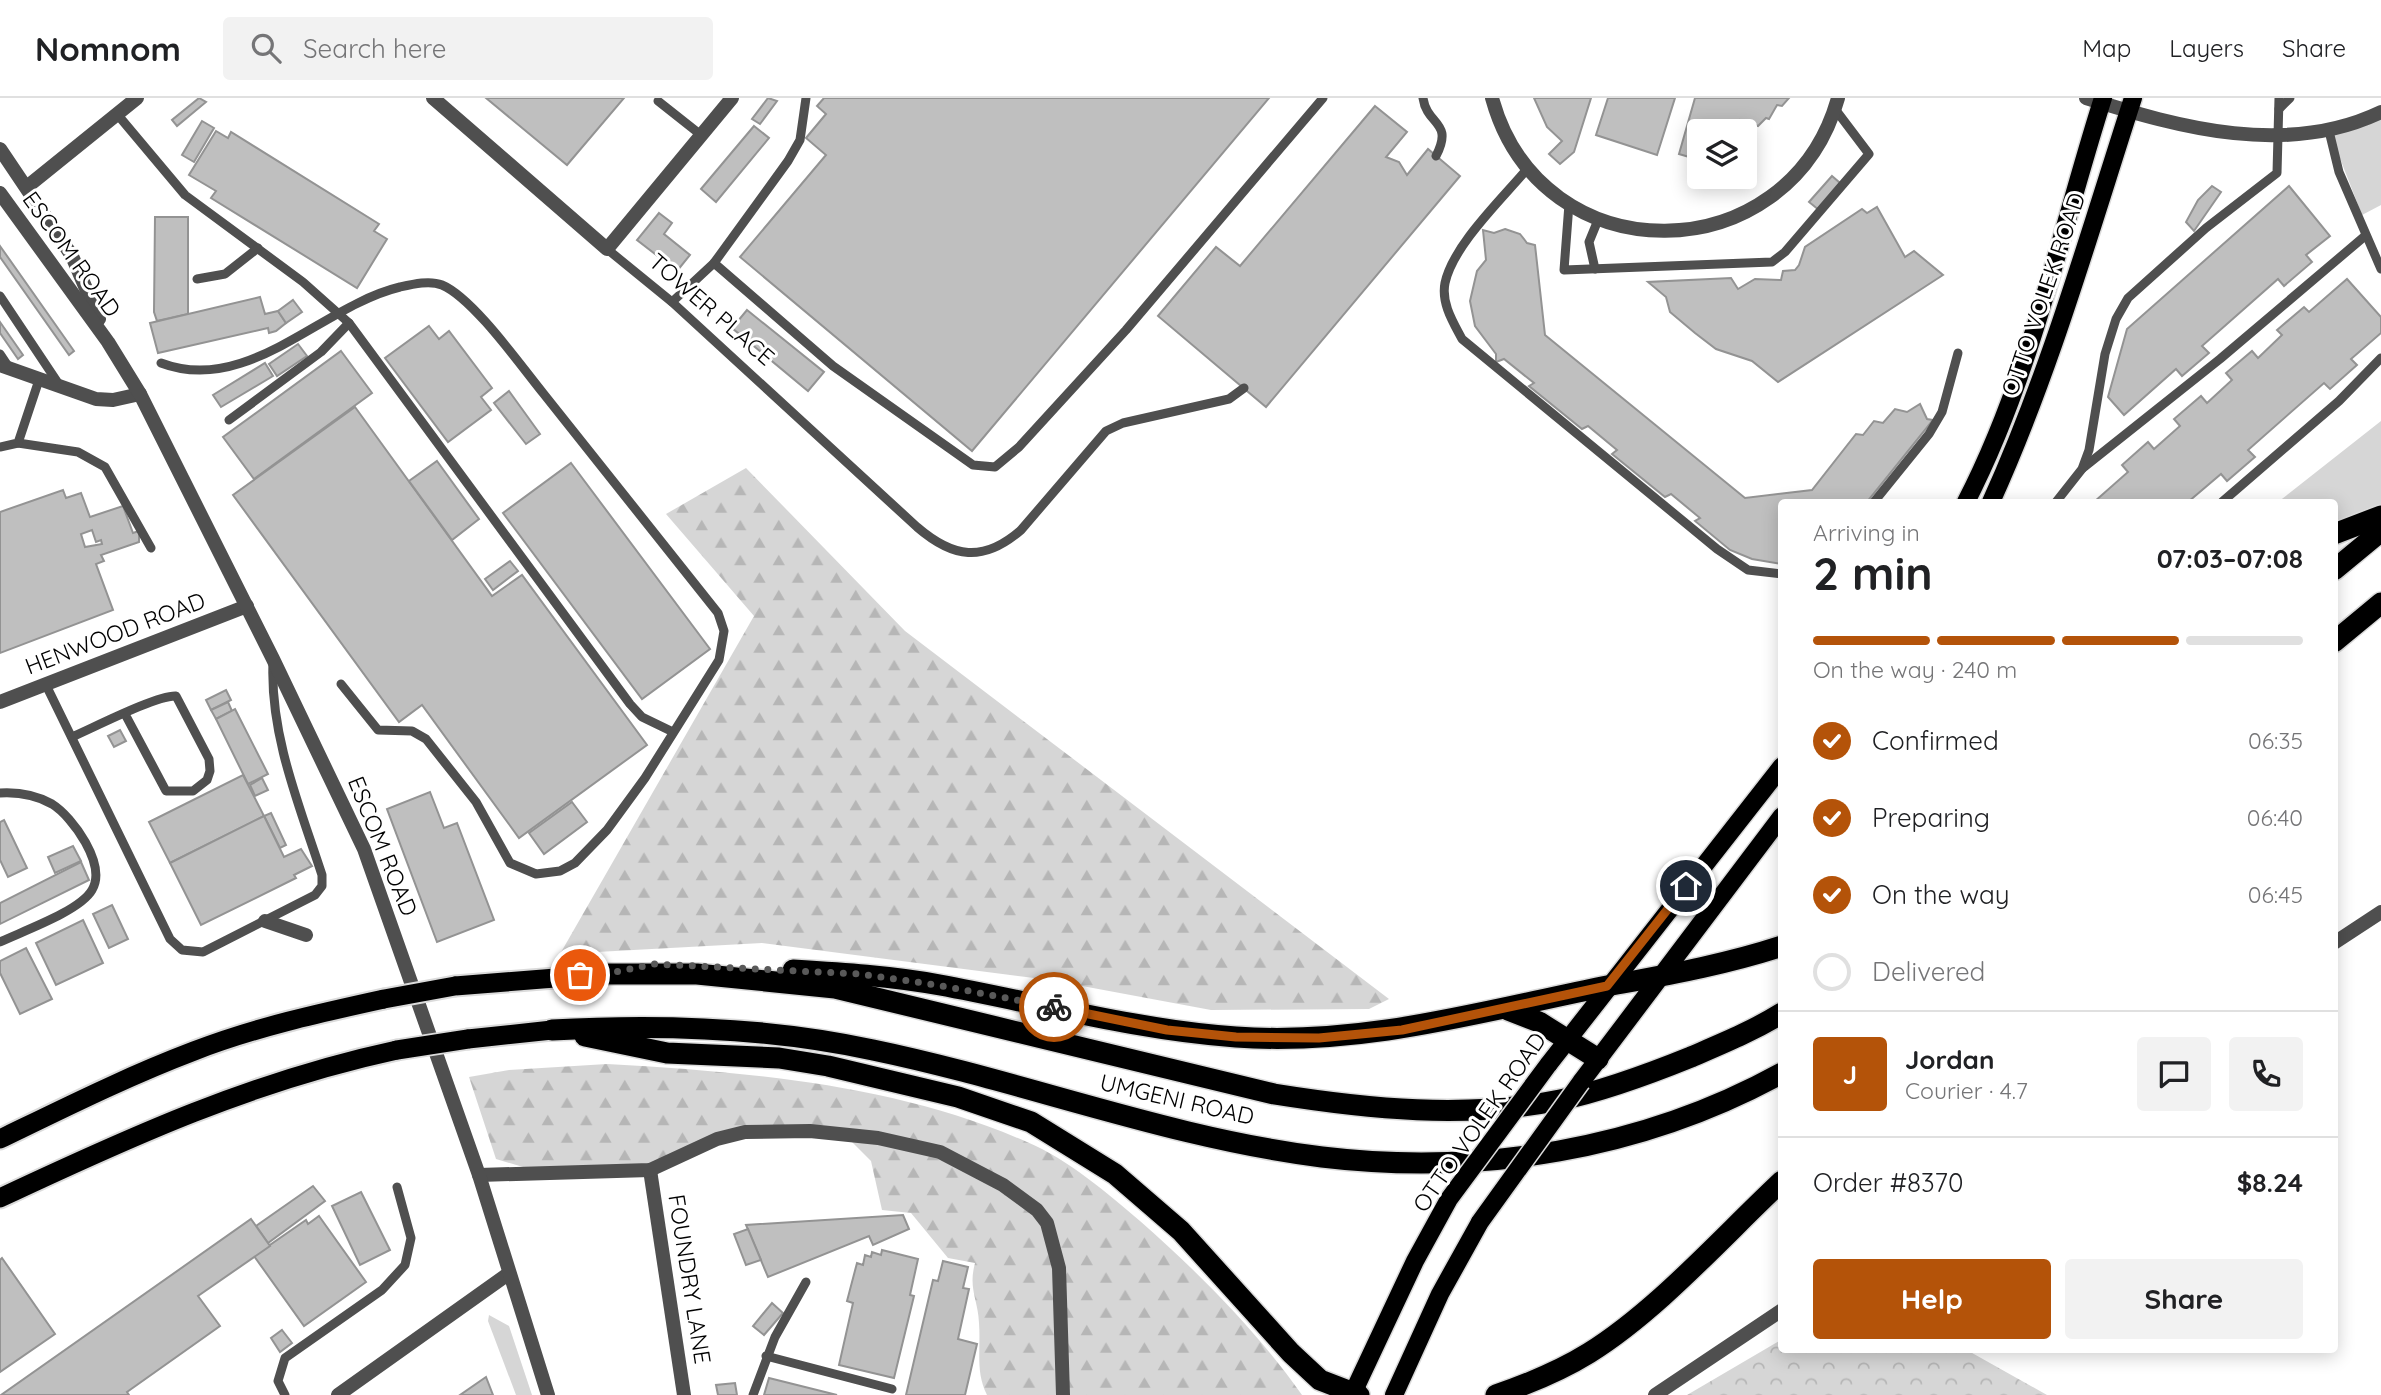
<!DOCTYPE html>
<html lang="en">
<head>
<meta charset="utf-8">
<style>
	:root { --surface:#fff; --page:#f2f2f2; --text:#202124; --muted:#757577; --line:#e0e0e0; --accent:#b45309 }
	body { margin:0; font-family:Quicksand,sans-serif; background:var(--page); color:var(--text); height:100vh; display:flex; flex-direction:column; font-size:26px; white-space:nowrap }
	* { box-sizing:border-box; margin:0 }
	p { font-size:23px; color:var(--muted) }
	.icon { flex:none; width:38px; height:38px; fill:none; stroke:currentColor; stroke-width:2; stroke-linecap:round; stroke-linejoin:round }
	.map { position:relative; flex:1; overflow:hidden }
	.drawer { position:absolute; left:1778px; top:401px; width:560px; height:854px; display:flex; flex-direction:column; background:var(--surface); border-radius:7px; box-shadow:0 4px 18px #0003 }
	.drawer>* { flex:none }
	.tools { position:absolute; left:1687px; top:21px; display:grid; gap:14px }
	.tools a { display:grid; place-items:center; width:70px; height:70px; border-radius:7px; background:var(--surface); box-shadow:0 4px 18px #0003; font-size:35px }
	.pin { position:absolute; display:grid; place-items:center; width:60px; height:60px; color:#fff; margin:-30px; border:4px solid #fff; border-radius:50%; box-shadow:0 2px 7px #0007 }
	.courier { position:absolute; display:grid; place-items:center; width:70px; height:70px; margin:-35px; border:5px solid #b45309; border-radius:50%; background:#fff; color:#222; box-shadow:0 2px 9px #0007 }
	.summary em { font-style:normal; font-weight:700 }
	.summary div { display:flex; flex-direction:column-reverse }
	.summary { display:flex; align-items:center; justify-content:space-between; height:119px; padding:0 35px }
	h1 { font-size:46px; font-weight:700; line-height:52px }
	.bar { display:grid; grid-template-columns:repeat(4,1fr); gap:10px 7px; align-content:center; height:84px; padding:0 35px }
	.bar i { height:9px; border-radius:5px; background:var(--line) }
	.bar .current { background:var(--accent) }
	.bar p { grid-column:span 4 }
	.line { display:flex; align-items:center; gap:18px; padding:0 35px; border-top:2px solid var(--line) }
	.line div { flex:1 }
	.round { display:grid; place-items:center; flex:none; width:74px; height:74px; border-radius:7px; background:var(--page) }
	ol { padding:0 35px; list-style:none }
	li { display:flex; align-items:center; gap:21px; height:77px }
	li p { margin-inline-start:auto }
	li .icon { padding:7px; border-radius:50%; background:var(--accent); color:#fff; stroke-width:4 }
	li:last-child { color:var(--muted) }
	li i { width:38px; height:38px; border:4px solid var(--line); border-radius:50% }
	.button { display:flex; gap:14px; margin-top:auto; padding:14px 35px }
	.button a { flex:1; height:80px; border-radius:7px; background:var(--accent); color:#fff; font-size:28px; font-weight:700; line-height:80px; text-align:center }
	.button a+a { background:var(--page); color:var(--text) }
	header { display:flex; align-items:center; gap:42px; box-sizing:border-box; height:98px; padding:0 35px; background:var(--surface); border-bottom:2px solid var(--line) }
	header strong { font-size:33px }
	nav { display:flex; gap:38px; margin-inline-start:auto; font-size:24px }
	.search { width:490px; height:63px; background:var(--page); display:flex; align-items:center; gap:18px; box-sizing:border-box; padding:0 24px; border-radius:7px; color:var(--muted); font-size:26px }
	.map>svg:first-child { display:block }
	.grass { fill:#d6d6d6 }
	.forest { fill:url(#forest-firs) }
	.park { fill:url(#park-crowns) }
	.building { fill:#bfbfbf; stroke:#939393; stroke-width:2; fill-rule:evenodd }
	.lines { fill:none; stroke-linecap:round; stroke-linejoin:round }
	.primary-casing { stroke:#dbdbdb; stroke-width:21 }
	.trunk-casing { stroke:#dbdbdb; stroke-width:23 }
	.motorway-casing { stroke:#dbdbdb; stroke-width:24 }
	.service { stroke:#4f4f4f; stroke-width:9 }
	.minor { stroke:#4f4f4f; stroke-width:14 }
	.tertiary { stroke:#4f4f4f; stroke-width:14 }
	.primary { stroke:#000; stroke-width:18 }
	.trunk { stroke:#000; stroke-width:19 }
	.motorway { stroke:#000; stroke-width:21 }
	.primary-bridge-casing { stroke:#dbdbdb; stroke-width:21; stroke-linecap:butt }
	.trunk-bridge-casing { stroke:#dbdbdb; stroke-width:23; stroke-linecap:butt }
	.primary-bridge { stroke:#000; stroke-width:18 }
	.trunk-bridge { stroke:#000; stroke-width:19 }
	.done { stroke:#595959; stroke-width:7; stroke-dasharray:0 12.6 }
	.route { stroke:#b45309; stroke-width:9 }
	.labels { text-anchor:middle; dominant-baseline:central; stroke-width:6; stroke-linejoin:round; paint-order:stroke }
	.street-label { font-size:23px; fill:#000; stroke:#fff }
</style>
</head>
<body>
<header>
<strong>Nomnom</strong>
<div class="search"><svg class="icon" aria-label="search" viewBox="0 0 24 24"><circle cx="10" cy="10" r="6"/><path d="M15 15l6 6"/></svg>Search here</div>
<nav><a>Map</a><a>Layers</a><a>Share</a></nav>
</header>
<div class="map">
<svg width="2381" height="1297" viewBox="0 0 2381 1297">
	<defs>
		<pattern id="forest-firs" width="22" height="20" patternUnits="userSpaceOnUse" patternTransform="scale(1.75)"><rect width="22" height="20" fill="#d6d6d6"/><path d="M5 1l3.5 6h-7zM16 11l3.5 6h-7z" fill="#b6b6b6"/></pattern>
		<pattern id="park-crowns" width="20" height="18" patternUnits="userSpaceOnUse" patternTransform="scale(1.75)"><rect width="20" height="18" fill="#d6d6d6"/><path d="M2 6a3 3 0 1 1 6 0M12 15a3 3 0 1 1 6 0" fill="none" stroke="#b6b6b6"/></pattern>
	</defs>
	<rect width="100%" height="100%" fill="#fff"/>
	<g class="grass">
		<path d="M2381 13V107L2362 117 2329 32Z"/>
		<path d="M2381 323V417L2335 435 2334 404H2278Z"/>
		<path d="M489 1217 509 1228 532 1297H516L488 1223Z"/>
	</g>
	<g class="forest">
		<path d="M746 370 905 533 1389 901 1369 911 1211 912 1050 882 762 845 560 856 754 518 666 416Z"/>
		<path d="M607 966C749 974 895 986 1027 1044 1069 1062 1106 1094 1140 1123 1200 1176 1255 1231 1302 1297H987C975 1273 981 1251 979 1225 978 1201 968 1191 975 1165L948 1160 911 1115 882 1112 871 1063 844 1036 745 1034 672 1063 550 1077 496 1061 469 979 509 972Z"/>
	</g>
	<path class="park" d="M1781 1242 1782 1251H1965L2047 1297H1687Z"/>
	<g class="building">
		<path d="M199 0 206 4 177 28 172 22Z"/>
		<path d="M486 0H624L567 67Z"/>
		<path d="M768 0 777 3 760 26 752 21Z"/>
		<path d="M824 0H1269L972 353 740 159 826 57 806 40 826 16 817 8Z"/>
		<path d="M1534 0H1591L1574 54 1560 66 1549 56 1562 43 1547 29Z"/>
		<path d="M1608 0H1675L1657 57 1596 37Z"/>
		<path d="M1695 0H1789L1782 8 1777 7 1769 21 1766 20 1758 28 1740 22 1737 33H1699V62L1679 56Z"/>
		<path d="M1375 8 1407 34 1386 59 1399 64 1407 77 1428 51 1460 78 1266 309 1158 218 1216 149 1240 168Z"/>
		<path d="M202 23 214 30 194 64 182 57Z"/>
		<path d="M754 28 769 40 716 104 701 91Z"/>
		<path d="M216 33 228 40 231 34 379 126 374 133 387 141 357 190 211 100 216 93 189 77Z"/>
		<path d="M1832 78 1840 85 1819 112 1809 104Z"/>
		<path d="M2212 88 2221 94 2194 133 2186 124 2198 102Z"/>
		<path d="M2289 88 2330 138 2306 157 2312 164 2284 188 2278 181 2202 248 2209 255 2182 278 2176 271 2124 317 2108 299 2127 231Z"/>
		<path d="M1877 109 1905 159 1914 153 1943 177 1778 284 1752 263 1716 251 1695 235 1670 214 1666 199 1648 184 1731 180 1738 191 1755 181 1781 182 1783 173 1795 172 1799 167 1805 149 1862 111 1867 115Z"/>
		<path d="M659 115 672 125 664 136 690 157 677 173 637 142Z"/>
		<path d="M155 119H188V216L157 223 154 214Z"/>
		<path d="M1505 131 1520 136 1527 145 1535 147 1545 237 1745 400 1812 392 1856 336 1863 337 1874 323 1883 325 1895 311 1907 314 1920 306 1927 321 1933 322 1867 404H1782V466L1752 461 1730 452 1695 423 1700 420 1671 396 1665 399 1612 356 1617 352 1588 328 1582 331 1529 288 1534 285 1504 261 1496 264V256L1475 228 1470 203 1477 173 1486 162 1483 132 1494 135Z"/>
		<path d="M0 148 74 253 69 257 0 159Z"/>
		<path d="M2347 181 2381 219V235L2351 261 2357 267 2330 291 2324 285 2248 352 2255 359 2227 383 2221 376 2188 404H2094L2128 374 2122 367 2148 344 2154 351 2180 328 2174 321 2201 298 2207 305 2232 282 2226 275 2252 253 2258 260 2282 237 2277 232 2304 209 2309 214Z"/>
		<path d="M260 199 265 216 278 213 286 225 276 233 269 235 268 230 158 255 150 225Z"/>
		<path d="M293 202 302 214 286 225 278 213Z"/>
		<path d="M747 212 824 274 808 293 732 230Z"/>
		<path d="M0 224 23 257 18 261 0 235Z"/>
		<path d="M429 228 439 241 449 233 492 290 481 299 491 312 448 344 385 260Z"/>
		<path d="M298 246 307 258 277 278 269 266Z"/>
		<path d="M341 253 372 295 254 381 223 339Z"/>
		<path d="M265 265 273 278 221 309 213 297Z"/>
		<path d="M509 293 540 336 526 346 494 305Z"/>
		<path d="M355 309 492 498 522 477 647 647 519 740 422 607 399 624 233 397Z"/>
		<path d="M437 363 479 421 452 442 409 383Z"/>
		<path d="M571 365 710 551 642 601 503 415Z"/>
		<path d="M63 392 66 400 81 395 90 419 123 408 133 435 139 433V444L101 457 104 463 96 466 113 512 0 555V414ZM92 432 96 444 101 442 102 446 85 449 81 436Z"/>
		<path d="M510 463 518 473 493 492 485 481Z"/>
		<path d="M226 592 231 602 211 612 206 602Z"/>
		<path d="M228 604 232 613 216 621 211 612Z"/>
		<path d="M235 611 268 676 248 686 216 621Z"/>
		<path d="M120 632 126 643 114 649 108 638Z"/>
		<path d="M243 677 264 718 170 765 149 724Z"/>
		<path d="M262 680 268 692 255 698 250 687Z"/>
		<path d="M430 694 444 730 457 725 494 822 437 844 387 711Z"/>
		<path d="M572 704 587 724 544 756 529 735Z"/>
		<path d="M271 715 286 747 280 750 264 718Z"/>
		<path d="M264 718 284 759 301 751 312 768 294 777 296 780 201 827 170 765Z"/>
		<path d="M4 722 27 770 8 779 0 762V724Z"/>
		<path d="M73 748 81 763 55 775 48 759Z"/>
		<path d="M81 764 89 782 0 826V805Z"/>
		<path d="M112 807 128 841 109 850 93 816Z"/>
		<path d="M83 822 103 865 56 887 36 845Z"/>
		<path d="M26 850 52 901 20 916 0 875V863Z"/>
		<path d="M313 1088 325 1103 268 1145 256 1128Z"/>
		<path d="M361 1094 390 1152 360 1167 332 1108Z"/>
		<path d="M903 1117 909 1131 873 1147 869 1138 768 1179 746 1127Z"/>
		<path d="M319 1118 366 1184 304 1228 254 1158 306 1122 308 1126Z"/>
		<path d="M251 1121 270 1148 198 1198 220 1228 127 1294 129 1297H1Z"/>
		<path d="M748 1131 761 1162 746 1167 734 1136Z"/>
		<path d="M882 1152 918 1161 910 1197 914 1198 894 1280 839 1267 853 1205 847 1203 857 1165 863 1167 865 1157 871 1159 872 1154 881 1157Z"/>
		<path d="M2 1160 55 1236 0 1274V1162Z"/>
		<path d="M943 1163 968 1169 963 1190 969 1191 958 1241 977 1246 965 1297H906L933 1182 938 1183Z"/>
		<path d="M772 1205 783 1215 764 1237 753 1228Z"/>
		<path d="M282 1232 292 1245 280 1254 271 1240Z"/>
		<path d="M486 1279 493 1297H460Z"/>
		<path d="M769 1280 837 1297H764Z"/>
		<path d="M735 1285 737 1297H718L716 1287Z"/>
	</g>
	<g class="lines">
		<defs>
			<g id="primary">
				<path d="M1966 404C2031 278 2060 135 2103 0"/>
				<path d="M1991 404C2050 274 2089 136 2133 0"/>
				<path d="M1548 967 1782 668"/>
				<path d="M1581 984 1782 718"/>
				<path d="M1352 1297 1415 1163 1449 1101"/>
				<path d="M1394 1297 1440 1196 1480 1124"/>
			</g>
			<g id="trunk">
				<path d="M455 888 606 876"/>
				<path d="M468 941 552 932"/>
				<path d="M0 1041C64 1010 128 978 194 953 256 929 320 915 384 901"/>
				<path d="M0 1100C132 1038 253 983 397 952"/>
			</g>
			<g id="motorway">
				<path d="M2334 436 2381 418"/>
				<path d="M2334 472 2381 433"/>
				<path d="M2334 544 2381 505"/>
				<path d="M793 872C842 875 891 878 940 887 1038 905 1136 932 1236 939 1364 948 1483 913 1607 888 1666 877 1724 867 1782 848"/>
				<path d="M606 876H697L835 890 1274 996C1368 1011 1466 1021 1560 1002 1604 993 1649 976 1691 959 1721 946 1753 933 1782 915"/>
				<path d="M1508 912 1539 924 1598 961"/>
				<path d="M552 932C659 926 767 929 873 952 1023 983 1169 1040 1322 1059 1480 1078 1642 1052 1782 975"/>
				<path d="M585 938 667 955 779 960 828 968 958 999 1031 1024 1115 1076 1181 1133 1291 1255 1320 1282 1359 1297"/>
				<path d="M1496 1297C1528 1286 1560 1273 1589 1255 1658 1212 1722 1139 1782 1083"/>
			</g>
		</defs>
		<use href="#primary" class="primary-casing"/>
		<use href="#trunk" class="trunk-casing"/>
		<use href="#motorway" class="motorway-casing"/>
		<g class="service">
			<path d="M1423 0C1427 28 1454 23 1436 58"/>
			<path d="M658 3 701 37"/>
			<path d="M2279 11 2290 0"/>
			<path d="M117 16 185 97 303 184 349 225 630 606 642 619 673 634"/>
			<path d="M2329 33 2339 74 2381 171"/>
			<path d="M1528 70C1503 100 1453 147 1445 185 1441 205 1453 224 1462 241L1717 451 1748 472 1782 476"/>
			<path d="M1569 106 1564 172 1772 164 1785 154 1869 56 1835 11"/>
			<path d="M607 151 672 204 917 429C953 460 983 465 1021 432L1106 333 1123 325 1229 301 1244 290"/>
			<path d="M714 165 833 268 973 367 995 369 1019 349 1126 232 1323 0"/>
			<path d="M1595 171 1589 144 1598 122"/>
			<path d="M197 181 225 176 258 150"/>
			<path d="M0 198 60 288"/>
			<path d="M672 204 714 165 788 63 800 42 806 0"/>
			<path d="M0 256 10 271"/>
			<path d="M161 265C248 298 321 208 400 189 413 186 430 182 442 187 473 200 521 268 543 295 601 368 660 441 718 515L724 533 719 562 645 680 607 732 575 765 560 773 536 776 510 765 476 704 426 641 412 633 378 632 341 586"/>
			<path d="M229 322 321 254 349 225"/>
			<path d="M18 345 78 354 105 369 151 450"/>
			<path d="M0 349 18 345 39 282"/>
			<path d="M2083 370 2220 261 2365 138"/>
			<path d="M1874 404 1929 336 1942 314 1958 255"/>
			<path d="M2056 404 2082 371 2089 352 2105 256 2116 221 2128 200 2206 130 2277 75 2279 0"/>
			<path d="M2222 404 2339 303 2381 260"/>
			<path d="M46 587 170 841 182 852 203 854 315 797 322 788V777C300 709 270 638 273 565"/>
			<path d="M72 639C93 630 157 597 176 598L209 661 210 673 207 682 193 693H166L125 616"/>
			<path d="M0 695C17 694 36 697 52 706 73 719 107 767 92 792 80 813 23 833 0 844"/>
			<path d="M766 1258 892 1291"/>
			<path d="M285 1297 278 1283 285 1260 382 1192 405 1167 411 1140 397 1089"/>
			<path d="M753 1297 775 1239 806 1184"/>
		</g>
		<g class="minor">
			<path d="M433 0 607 151 732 0"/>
			<path d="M1492 0C1541 179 1789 175 1838 0"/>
			<path d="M2086 0C2181 30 2287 59 2381 14"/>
			<path d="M28 88 137 0"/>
			<path d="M0 267 96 301 113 302 140 296"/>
			<path d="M0 604 247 508"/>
			<path d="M265 823 306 837"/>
			<path d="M650 1072 684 1297"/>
			<path d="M479 1077 650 1072 717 1041 745 1034 810 1033 878 1040 940 1054 1003 1087 1037 1112 1047 1125 1059 1170 1063 1297"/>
			<path d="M338 1297 508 1176"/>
		</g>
		<g class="tertiary">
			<path d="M0 51 72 158 99 221"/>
			<path d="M0 95 108 244 140 296 273 561 364 751 479 1077 548 1297"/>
			<path d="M2334 845 2381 814"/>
			<path d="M1655 1297 1782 1212"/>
		</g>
		<use href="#primary" class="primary"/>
		<use href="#trunk" class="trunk"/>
		<use href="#motorway" class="motorway"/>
		<defs>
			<g id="primary-bridge">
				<path d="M1449 1101 1548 967"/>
				<path d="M1480 1124 1581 984"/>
			</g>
			<g id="trunk-bridge">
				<path d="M384 901 455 888"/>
				<path d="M397 952 468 941"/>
			</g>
		</defs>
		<use href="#primary-bridge" class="primary-bridge-casing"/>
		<use href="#trunk-bridge" class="trunk-bridge-casing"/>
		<use href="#primary-bridge" class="primary-bridge"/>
		<use href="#trunk-bridge" class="trunk-bridge"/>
	</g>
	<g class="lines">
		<path class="done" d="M580 877 606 876 654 866 859 876 937 887 1054 909"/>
		<path class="route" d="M1054 909 1167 932 1236 939 1319 940 1402 932 1607 888 1686 788"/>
	</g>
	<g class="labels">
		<g class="street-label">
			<text transform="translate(72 156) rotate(54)">ESCOM ROAD</text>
			<text transform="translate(2043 196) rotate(-71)">OTTO VOLEK ROAD</text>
			<text transform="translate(712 211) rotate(41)">TOWER PLACE</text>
			<text transform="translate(115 535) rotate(-21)">HENWOOD ROAD</text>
			<text transform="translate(383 748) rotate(68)">ESCOM ROAD</text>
			<text transform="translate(1177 1001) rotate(13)">UMGENI ROAD</text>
			<text transform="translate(1479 1024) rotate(-55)">OTTO VOLEK ROAD</text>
			<text transform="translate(690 1181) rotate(81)">FOUNDRY LANE</text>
		</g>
	</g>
</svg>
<div class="tools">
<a><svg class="icon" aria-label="layers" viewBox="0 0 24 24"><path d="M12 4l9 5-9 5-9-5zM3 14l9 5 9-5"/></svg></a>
</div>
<div class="pin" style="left:580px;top:877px;background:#ea580c"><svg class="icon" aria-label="bag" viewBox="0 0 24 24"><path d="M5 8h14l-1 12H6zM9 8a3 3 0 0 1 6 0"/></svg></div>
<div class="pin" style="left:1686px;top:788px;background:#1f2937"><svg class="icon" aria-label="home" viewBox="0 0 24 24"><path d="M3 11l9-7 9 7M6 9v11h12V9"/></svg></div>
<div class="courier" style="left:1054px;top:909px"><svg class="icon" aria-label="bike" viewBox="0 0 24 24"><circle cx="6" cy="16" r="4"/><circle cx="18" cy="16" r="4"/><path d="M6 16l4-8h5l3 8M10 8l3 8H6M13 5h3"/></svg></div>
<section class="drawer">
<div class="summary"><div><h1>2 min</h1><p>Arriving in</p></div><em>07:03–07:08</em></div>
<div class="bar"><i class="current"></i><i class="current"></i><i class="current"></i><i></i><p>On the way · 240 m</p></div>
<ol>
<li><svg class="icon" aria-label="check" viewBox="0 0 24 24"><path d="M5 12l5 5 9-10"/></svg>Confirmed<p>06:35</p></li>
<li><svg class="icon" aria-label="check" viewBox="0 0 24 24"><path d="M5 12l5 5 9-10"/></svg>Preparing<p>06:40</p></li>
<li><svg class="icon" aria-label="check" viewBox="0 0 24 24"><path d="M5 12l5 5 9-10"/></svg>On the way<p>06:45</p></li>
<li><i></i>Delivered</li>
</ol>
<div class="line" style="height:126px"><b class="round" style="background:var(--accent);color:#fff">J</b><div><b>Jordan</b><p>Courier · 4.7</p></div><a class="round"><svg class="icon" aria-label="chat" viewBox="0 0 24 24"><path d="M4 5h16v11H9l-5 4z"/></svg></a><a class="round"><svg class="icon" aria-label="phone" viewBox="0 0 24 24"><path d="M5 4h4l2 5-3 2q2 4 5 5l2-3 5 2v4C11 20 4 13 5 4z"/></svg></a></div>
<div class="line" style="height:91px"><div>Order #8370</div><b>$8.24</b></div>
<div class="button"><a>Help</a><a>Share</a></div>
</section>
</div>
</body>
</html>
